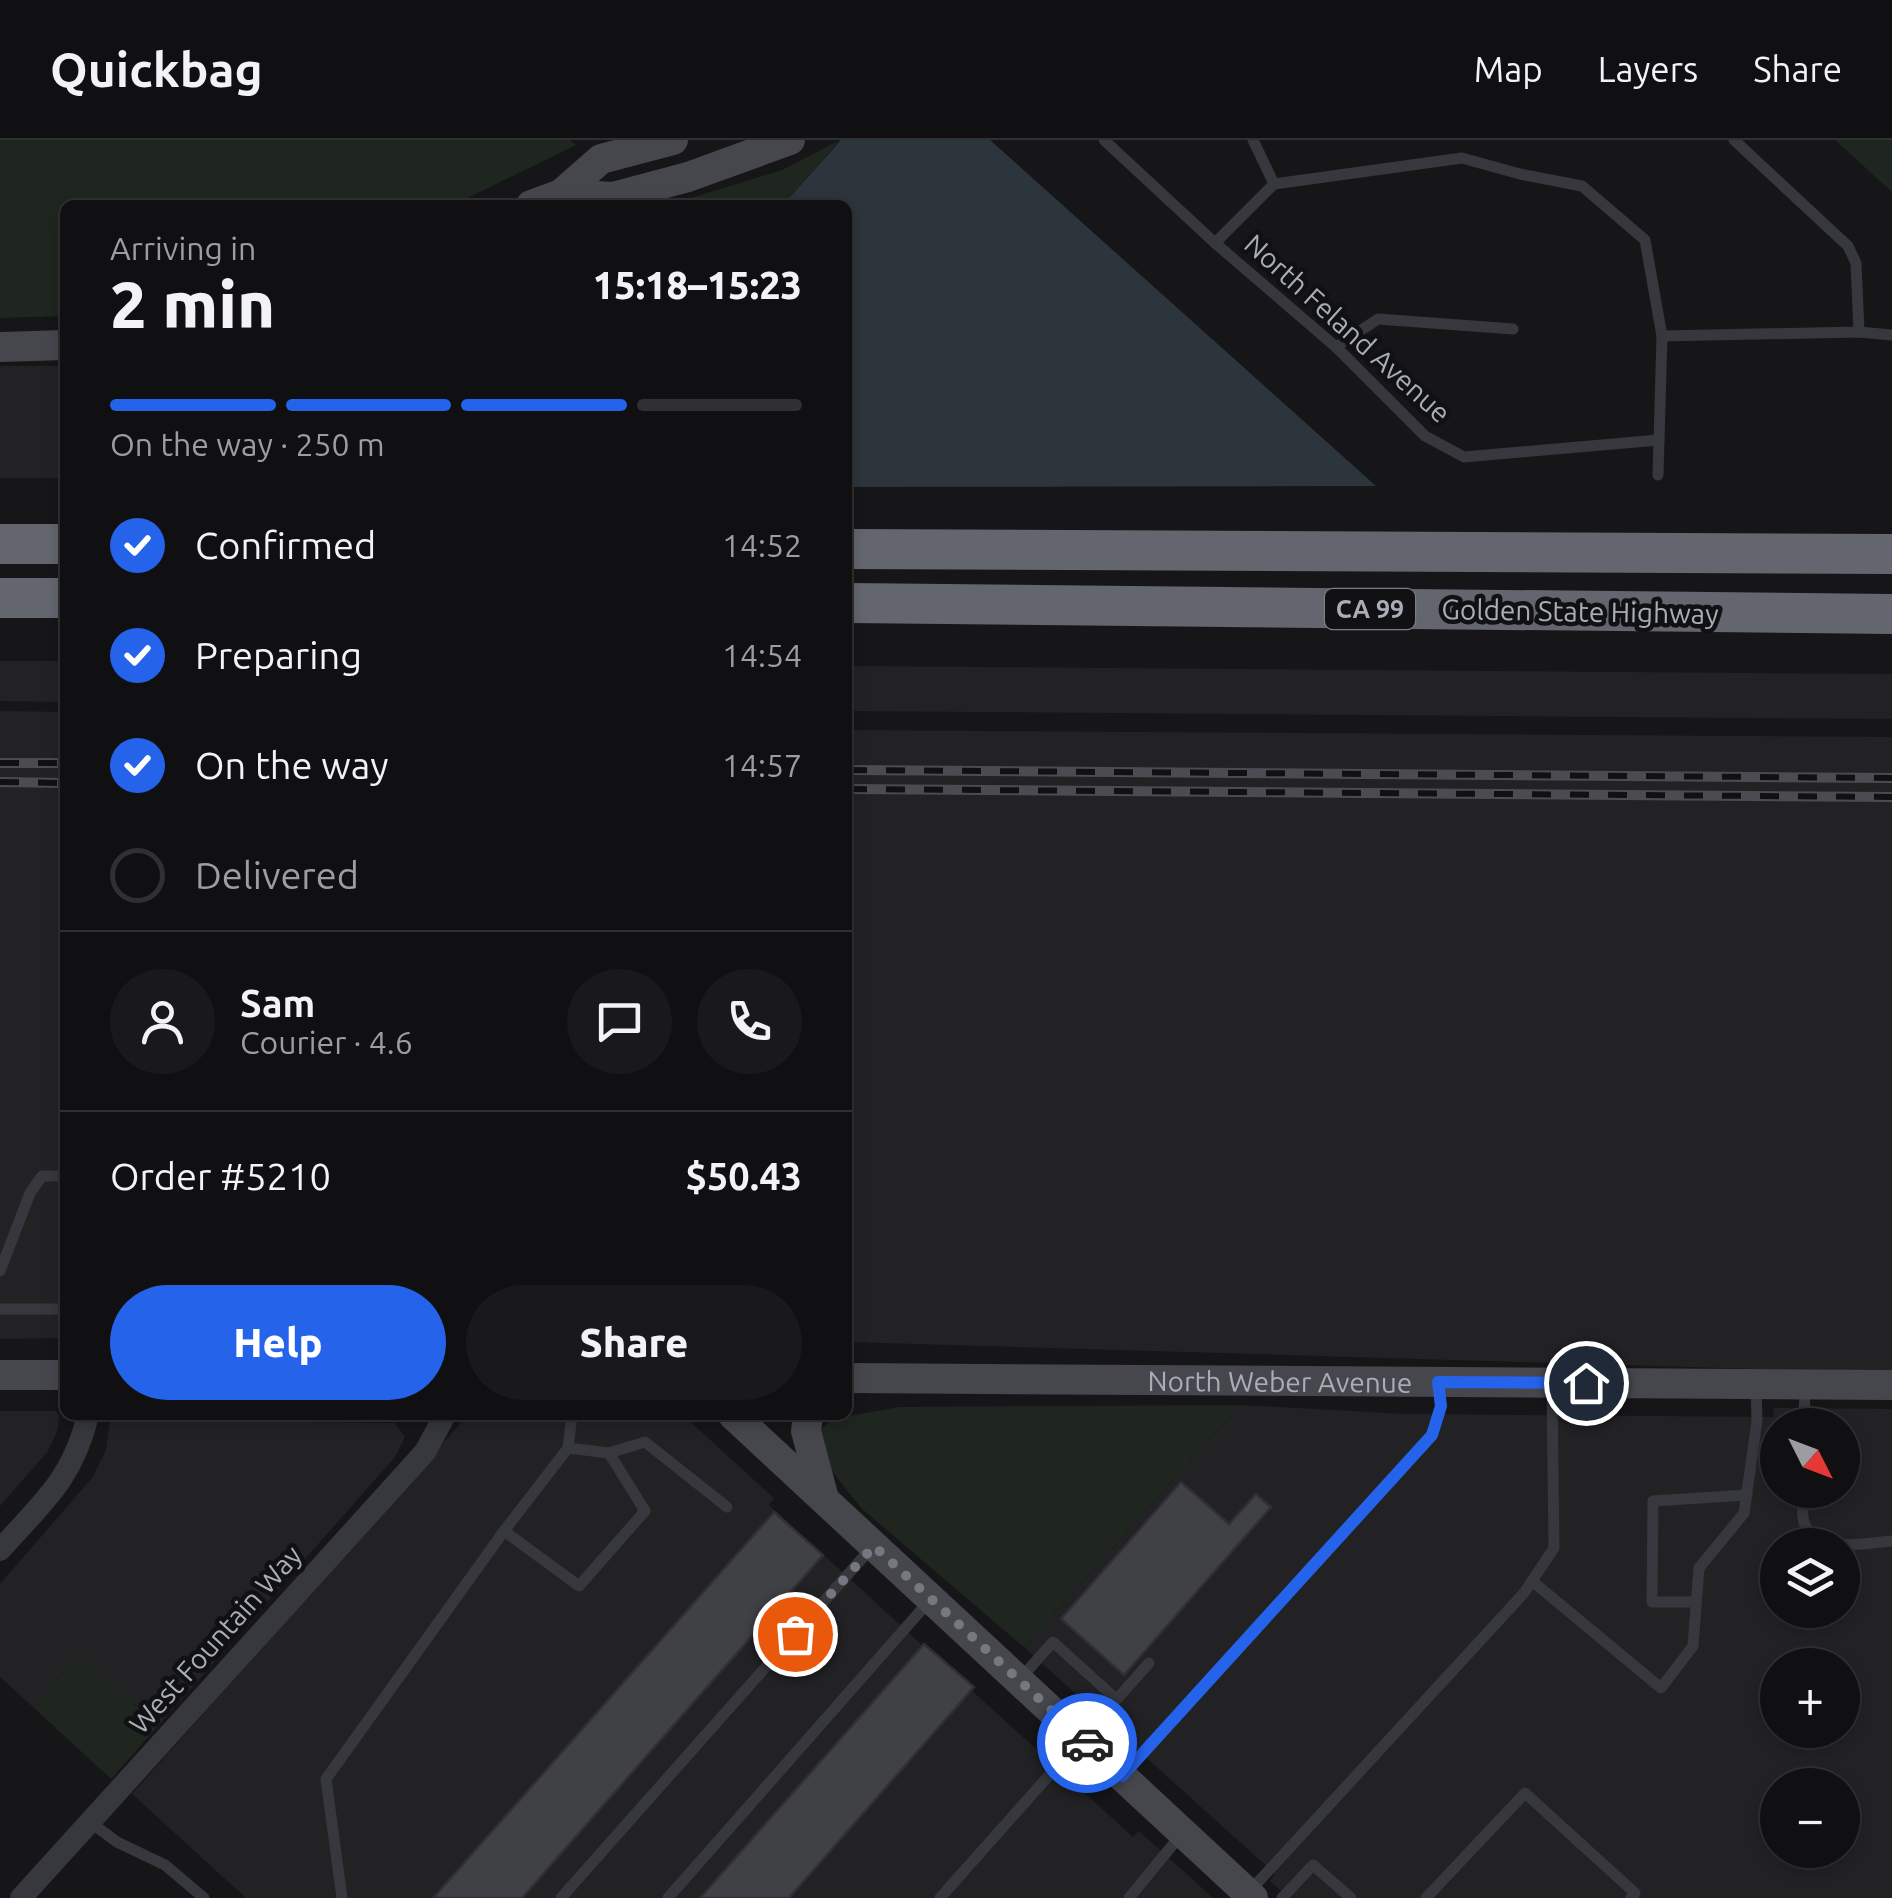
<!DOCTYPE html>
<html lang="en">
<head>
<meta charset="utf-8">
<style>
	:root { --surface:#101012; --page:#19191b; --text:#f1f3f6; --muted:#9c9d9f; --line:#303032; --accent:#2563eb }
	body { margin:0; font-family:Ubuntu,sans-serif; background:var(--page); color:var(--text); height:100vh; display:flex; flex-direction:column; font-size:38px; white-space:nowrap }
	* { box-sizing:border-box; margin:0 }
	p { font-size:32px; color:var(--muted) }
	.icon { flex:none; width:55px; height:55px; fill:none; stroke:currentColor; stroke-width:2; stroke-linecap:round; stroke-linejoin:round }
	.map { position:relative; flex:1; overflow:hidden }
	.drawer { position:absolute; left:60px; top:60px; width:792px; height:1220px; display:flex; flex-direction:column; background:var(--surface); border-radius:15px; box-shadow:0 5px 15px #0003,0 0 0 2px var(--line) }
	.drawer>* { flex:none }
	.needle { width:65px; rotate:132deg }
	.tools { position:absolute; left:1760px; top:1268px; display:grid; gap:20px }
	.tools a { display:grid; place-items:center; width:100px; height:100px; border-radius:50%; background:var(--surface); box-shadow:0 5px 15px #0003,0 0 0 2px var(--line); font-size:50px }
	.pin { position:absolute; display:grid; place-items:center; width:85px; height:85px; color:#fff; margin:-42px; border:5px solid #fff; border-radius:50%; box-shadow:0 2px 10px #0007 }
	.courier { position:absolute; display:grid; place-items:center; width:100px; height:100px; margin:-50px; border:8px solid #2563eb; border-radius:50%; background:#fff; color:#222; box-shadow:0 2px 12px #0007 }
	.head em { font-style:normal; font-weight:800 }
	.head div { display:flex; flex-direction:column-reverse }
	.head { display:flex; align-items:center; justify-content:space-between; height:170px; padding:0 50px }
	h1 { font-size:65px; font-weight:800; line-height:75px }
	.bar { display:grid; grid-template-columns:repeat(4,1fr); gap:15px 10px; align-content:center; height:120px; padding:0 50px }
	.bar i { height:12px; border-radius:8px; background:var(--line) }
	.bar .active { background:var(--accent) }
	.bar p { grid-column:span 4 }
	.line { display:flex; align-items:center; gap:25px; padding:0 50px; border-top:2px solid var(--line) }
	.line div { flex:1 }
	.round { display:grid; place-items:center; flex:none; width:105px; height:105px; border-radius:52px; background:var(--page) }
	ol { padding:0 50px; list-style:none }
	li { display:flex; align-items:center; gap:30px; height:110px }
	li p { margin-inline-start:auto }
	li .icon { padding:10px; border-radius:50%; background:var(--accent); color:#fff; stroke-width:4 }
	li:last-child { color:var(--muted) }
	li i { width:55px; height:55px; border:5px solid var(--line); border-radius:50% }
	.button { display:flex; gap:20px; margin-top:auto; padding:20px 50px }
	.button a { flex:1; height:115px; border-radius:60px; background:var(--accent); color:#fff; font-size:40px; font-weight:800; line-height:115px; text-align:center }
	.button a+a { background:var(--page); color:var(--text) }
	header { display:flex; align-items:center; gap:60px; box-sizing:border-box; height:140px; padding:0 50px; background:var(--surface); border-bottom:2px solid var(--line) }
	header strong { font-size:48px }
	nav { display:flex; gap:55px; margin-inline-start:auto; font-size:35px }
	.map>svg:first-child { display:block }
	.built { fill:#222225; fill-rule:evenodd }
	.green { fill:#1e261f }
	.water { fill:#2c353c }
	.building { fill:#404145; stroke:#303034; stroke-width:2.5 }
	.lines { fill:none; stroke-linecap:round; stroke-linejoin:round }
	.lane { stroke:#37383d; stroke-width:11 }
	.street { stroke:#37383d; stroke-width:22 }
	.secondary { stroke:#45474d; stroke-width:30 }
	.highway { stroke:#63666e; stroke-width:40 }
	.rail-casing { stroke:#4a4c52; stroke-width:10 }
	.rail { stroke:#111113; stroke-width:6; stroke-dasharray:19; stroke-linecap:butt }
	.done { stroke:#757880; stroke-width:10; stroke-dasharray:0 18 }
	.route { stroke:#2563eb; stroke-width:12 }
	.labels { text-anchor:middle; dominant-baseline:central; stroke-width:9; stroke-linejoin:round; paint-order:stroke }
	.shield { fill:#111113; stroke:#7b7e86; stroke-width:2.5 }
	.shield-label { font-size:25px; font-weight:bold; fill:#a8adb8 }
	.street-label { font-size:28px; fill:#a8adb8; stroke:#111113 }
</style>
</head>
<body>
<header>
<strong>Quickbag</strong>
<nav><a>Map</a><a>Layers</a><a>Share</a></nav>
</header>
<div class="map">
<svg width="1892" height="1758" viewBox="0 0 1892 1758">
	<rect width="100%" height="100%" fill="#161618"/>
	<g class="built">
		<rect x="0" y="226" width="65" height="112"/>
		<path d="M0 521H65V562L0 561Z"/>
		<path d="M848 526 1892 534V579L848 571Z"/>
		<path d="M0 571 65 572V1198L0 1199Z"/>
		<path d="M848 590 1892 597V1233L848 1202Z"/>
		<path d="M1240 1265 1407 1274 1773 1277 1774 1268 1892 1269V1758H1289L1270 1741 1275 1734 1024 1507ZM1778 1285H1842V1350H1778ZM1778 1405H1842V1470H1778ZM1778 1525H1842V1590H1778ZM1778 1645H1842V1710H1778Z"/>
		<path d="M0 1271H56L59 1275 58 1289 48 1311 0 1366Z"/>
		<path d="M468 1275H683L774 1358 769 1365 979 1557 1133 1697 1139 1691 1213 1758H246L132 1654Z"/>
		<path d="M110 1280 395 1283 405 1297 395 1317 158 1586 79 1515 33 1567 0 1537V1444L92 1338 106 1310Z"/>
	</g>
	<g class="green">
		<path d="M0 0H570L576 5 453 65H65V176L0 178Z"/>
		<path d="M840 0 783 65H668L782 30Z"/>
		<path d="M1835 0H1892V52Z"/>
		<path d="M1240 1265 1024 1507 861 1368 824 1321 818 1292 833 1279 899 1267Z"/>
		<path d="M79 1515 158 1586 111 1639 33 1567Z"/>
	</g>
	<path class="water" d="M841 0H990L1376 346 848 347V65H783Z"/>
	<g class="building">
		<path d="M1181 1342 1229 1384 1256 1354 1271 1367 1124 1535 1061 1479Z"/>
		<path d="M774 1372 823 1415 522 1758H433Z"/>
		<path d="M924 1504 974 1547 789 1758H700Z"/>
	</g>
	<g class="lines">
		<g class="lane">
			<path d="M1104 0 1215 103 1336 207 1425 296 1464 317 1659 300"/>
			<path d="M1253 0 1274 44"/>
			<path d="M1734 0 1848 106 1856 123 1859 192"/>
			<path d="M1215 103 1274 44 1462 18 1520 34 1582 46 1645 100 1662 196 1658 335"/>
			<path d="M1662 196 1859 192 1892 195"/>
			<path d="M1336 207 1378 179 1513 189"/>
			<path d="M0 1131 30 1053 42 1036H65"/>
			<path d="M0 1169H65"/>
			<path d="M1804 1285 1805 1248"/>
			<path d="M568 1308 609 1313 645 1302 727 1367"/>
			<path d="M1803 1350C1803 1359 1801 1373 1804 1382 1814 1415 1867 1403 1892 1401"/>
			<path d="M504 1391 579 1446 645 1371 609 1313"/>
			<path d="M1532 1441 1661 1548 1693 1506 1699 1428 1744 1373 1757 1281 1756 1244"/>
			<path d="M1696 1462H1652L1653 1361 1747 1355"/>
			<path d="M1019 1540 1053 1502 1116 1559"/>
			<path d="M1125 1633 1432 1295 1441 1266 1438 1242"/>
			<path d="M90 1682 117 1702 165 1725 204 1758"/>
			<path d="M1249 1752 1524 1453 1554 1408 1552 1247"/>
			<path d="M342 1758 326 1639 504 1391 568 1308 572 1275"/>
			<path d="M561 1758 873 1406"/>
			<path d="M668 1758 931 1459"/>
			<path d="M940 1758 1149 1523"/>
			<path d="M1129 1758 1180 1696"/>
			<path d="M1282 1758 1313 1725 1351 1758"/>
			<path d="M1426 1758 1525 1653 1635 1753 1631 1758"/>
		</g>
		<g class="street">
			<path d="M0 1410C42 1363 73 1339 88 1275"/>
			<path d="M21 1758 425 1312 445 1275"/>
		</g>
		<g class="secondary">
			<path d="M561 54 613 57 688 37 790 0"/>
			<path d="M531 65 561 54 601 19 673 0"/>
			<path d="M0 207 65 205"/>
			<path d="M0 1235H65"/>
			<path id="s1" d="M848 1238 1892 1245"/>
			<path d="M733 1275 1253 1758"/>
			<path d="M808 1275 806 1291 824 1359"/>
		</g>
		<g class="highway">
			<path d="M0 404H65"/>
			<path d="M848 409 1892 414"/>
			<path d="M0 458H65"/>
			<path d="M848 463 1892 474"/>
		</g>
		<defs>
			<g id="rail">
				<path d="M0 623H65"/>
				<path d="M848 630 1892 638"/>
				<path d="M0 642 65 643"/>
				<path d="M848 649 1892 657"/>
			</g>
		</defs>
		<use href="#rail" class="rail-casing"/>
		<use href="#rail" class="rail"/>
	</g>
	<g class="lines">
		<path class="done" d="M795 1494 874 1406 1087 1603"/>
		<path class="route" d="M1087 1603 1122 1636 1432 1295 1441 1266 1438 1242 1586 1243"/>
	</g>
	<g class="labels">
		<rect class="shield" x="1325" y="449" width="90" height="40" rx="8"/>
		<g class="shield-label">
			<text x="1370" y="469">CA 99</text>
		</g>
		<g class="street-label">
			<text transform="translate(1348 188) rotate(42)">North Feland Avenue</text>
			<text transform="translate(1580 471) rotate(1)">Golden State Highway</text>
			<text stroke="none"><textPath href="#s1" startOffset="432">North Weber Avenue</textPath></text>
			<text transform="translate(215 1499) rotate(-48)">West Fountain Way</text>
		</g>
	</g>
</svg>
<div class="tools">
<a><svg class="needle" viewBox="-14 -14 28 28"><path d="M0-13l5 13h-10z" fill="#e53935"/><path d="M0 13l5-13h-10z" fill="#9c9d9f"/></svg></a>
<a><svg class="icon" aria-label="layers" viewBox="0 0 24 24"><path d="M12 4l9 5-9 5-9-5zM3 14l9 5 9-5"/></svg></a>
<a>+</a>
<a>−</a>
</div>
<div class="pin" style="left:795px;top:1494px;background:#ea580c"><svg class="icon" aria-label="bag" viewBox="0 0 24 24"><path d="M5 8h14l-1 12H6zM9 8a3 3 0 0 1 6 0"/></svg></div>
<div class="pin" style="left:1586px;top:1243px;background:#1f2937"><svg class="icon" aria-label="home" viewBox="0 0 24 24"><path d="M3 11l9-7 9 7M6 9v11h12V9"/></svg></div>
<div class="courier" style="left:1087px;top:1603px"><svg class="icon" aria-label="car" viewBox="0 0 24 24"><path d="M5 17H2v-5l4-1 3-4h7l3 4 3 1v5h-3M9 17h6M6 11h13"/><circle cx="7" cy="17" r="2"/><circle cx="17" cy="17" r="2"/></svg></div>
<section class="drawer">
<div class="head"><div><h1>2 min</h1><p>Arriving in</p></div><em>15:18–15:23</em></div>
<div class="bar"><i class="active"></i><i class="active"></i><i class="active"></i><i></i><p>On the way · 250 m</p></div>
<ol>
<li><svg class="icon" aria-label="check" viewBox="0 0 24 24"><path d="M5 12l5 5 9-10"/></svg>Confirmed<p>14:52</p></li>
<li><svg class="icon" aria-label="check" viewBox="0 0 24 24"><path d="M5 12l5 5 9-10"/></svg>Preparing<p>14:54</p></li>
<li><svg class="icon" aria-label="check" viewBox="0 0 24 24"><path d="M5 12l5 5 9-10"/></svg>On the way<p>14:57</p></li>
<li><i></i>Delivered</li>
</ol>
<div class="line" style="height:180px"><a class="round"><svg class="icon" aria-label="person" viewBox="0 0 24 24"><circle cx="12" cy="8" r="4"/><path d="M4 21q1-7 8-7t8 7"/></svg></a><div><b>Sam</b><p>Courier · 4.6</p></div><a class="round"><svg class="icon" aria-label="chat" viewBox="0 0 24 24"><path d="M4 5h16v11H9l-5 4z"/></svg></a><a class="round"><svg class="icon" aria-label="phone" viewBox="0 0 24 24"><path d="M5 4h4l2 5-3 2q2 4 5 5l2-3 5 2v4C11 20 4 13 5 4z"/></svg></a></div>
<div class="line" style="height:130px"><div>Order #5210</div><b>$50.43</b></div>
<div class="button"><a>Help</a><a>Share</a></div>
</section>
</div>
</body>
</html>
